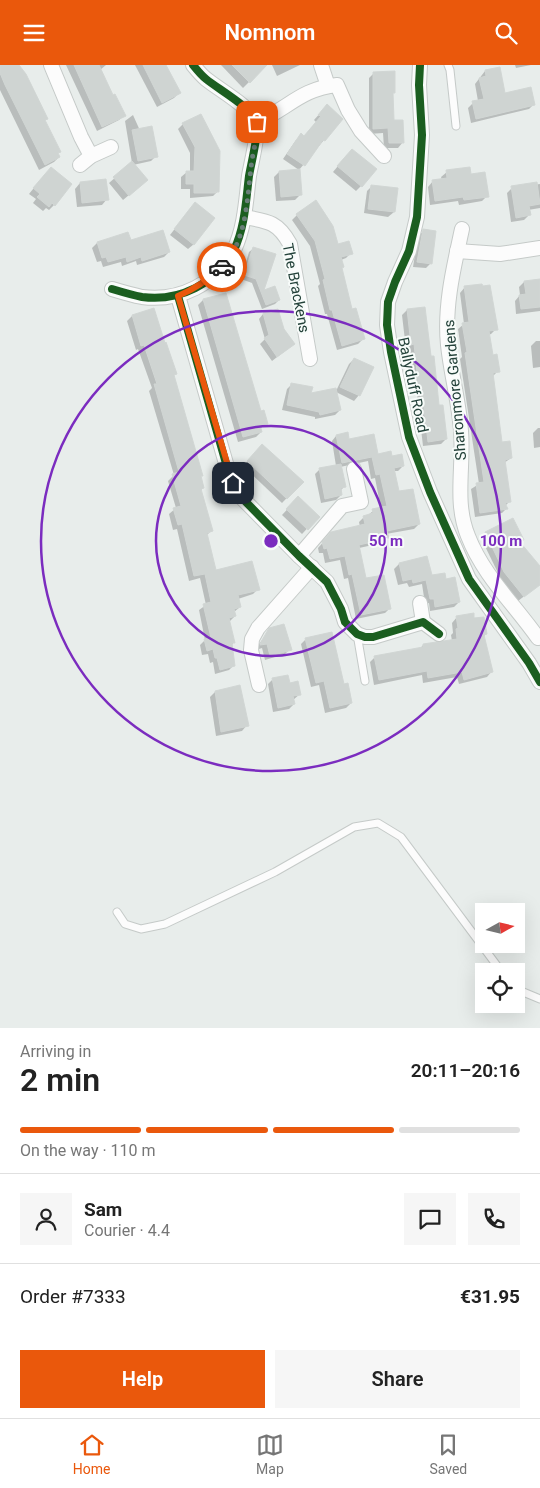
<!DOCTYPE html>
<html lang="en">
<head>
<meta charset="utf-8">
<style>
	:root { --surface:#fff; --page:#f6f6f6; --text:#222; --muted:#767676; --line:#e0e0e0; --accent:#ea580c }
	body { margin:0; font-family:Roboto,sans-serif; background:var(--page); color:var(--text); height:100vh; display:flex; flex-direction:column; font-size:19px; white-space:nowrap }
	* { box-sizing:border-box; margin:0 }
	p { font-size:16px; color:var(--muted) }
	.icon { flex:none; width:28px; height:28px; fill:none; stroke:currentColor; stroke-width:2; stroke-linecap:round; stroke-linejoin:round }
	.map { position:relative; height:963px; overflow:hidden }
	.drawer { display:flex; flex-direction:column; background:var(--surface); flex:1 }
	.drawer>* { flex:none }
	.needle { width:32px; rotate:82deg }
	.buttons { position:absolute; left:475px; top:838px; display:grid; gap:10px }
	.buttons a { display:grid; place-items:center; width:50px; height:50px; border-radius:0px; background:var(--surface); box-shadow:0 5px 20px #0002; font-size:25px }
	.pin { position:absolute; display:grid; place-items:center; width:42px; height:42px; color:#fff; margin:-21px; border-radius:10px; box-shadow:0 2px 8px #0006 }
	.courier { position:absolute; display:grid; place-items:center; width:50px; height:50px; margin:-25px; border:4px solid #ea580c; border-radius:50%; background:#fff; color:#222; box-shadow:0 1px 6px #0007 }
	.summary em { font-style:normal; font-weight:600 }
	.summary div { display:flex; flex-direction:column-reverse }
	.summary { display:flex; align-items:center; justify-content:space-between; height:85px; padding:0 20px }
	h1 { font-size:32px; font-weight:600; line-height:38px }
	.bar { display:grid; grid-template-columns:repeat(4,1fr); gap:8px 5px; align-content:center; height:60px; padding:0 20px }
	.bar i { height:6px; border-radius:4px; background:var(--line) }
	.bar .selected { background:var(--accent) }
	.bar p { grid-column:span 4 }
	.line { display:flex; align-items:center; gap:12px; padding:0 20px; border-top:1px solid var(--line) }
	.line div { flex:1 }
	.round { display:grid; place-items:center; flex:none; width:52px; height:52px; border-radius:0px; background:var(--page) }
	.cta { display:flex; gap:10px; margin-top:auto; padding:10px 20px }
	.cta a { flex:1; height:58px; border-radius:0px; background:var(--accent); color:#fff; font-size:20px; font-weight:600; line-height:58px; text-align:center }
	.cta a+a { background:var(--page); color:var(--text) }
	header { display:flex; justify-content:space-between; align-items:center; height:65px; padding:0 20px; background:var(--accent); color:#fff; font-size:22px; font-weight:600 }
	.tab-bar { display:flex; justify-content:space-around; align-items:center; height:70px; border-top:1px solid var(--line); background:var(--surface); font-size:14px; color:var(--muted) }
	.tab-bar a { display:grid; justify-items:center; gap:2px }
	.tab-bar .selected { color:var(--accent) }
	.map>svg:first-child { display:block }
	.shadow { fill:#0003 }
	.building { fill:#cfd4d2; stroke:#d1d6d4 }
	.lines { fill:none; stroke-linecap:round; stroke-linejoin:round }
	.service-casing { stroke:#c5cac8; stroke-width:9 }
	.minor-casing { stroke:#c5cac8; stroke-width:16 }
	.service { stroke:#fcfcfc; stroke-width:7 }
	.minor { stroke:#fcfcfc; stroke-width:14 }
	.cycleway-casing { stroke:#f7fbf9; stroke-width:11 }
	.cycleway { stroke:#1b5e20; stroke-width:8 }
	.done { stroke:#697e78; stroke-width:5; stroke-dasharray:0 9 }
	.route { stroke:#ea580c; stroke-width:6 }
	.ring { fill:none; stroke:#7b2cbf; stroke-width:2.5 }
	.labels { text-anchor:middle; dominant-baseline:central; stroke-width:4; stroke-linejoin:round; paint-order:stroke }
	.street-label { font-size:15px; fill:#24423a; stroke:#f7fbf9 }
	.centre { fill:#7b2cbf; stroke:#f7fbf9; stroke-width:2.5 }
	.ring-label { font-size:15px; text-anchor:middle; font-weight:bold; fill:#7b2cbf; stroke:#f7fbf9; stroke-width:4; stroke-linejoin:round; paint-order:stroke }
</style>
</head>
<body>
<header><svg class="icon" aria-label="menu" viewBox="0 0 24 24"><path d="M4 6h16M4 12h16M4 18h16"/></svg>Nomnom<svg class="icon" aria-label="search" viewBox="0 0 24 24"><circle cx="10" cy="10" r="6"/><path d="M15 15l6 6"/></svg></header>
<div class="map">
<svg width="540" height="963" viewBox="0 0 540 963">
	<rect width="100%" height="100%" fill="#e8edeb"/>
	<g class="shadow">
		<path d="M0 0H18L46 54 44 56 59 92 54 97 39 105 0 25Z"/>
		<path d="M66 0H106L100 5 113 32 124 50 119 55 97 66Z"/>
		<path d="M135 0H165L179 28 174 33 157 42Z"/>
		<path d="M221 0H266L243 23Z"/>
		<path d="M272 0H300L277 11Z"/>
		<path d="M515 0H531L516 3Z"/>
		<path d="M485 6 504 30 534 39 529 44 471 58 468 43 473 38 478 36 475 19Z"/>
		<path d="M374 8 394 27 392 29 393 56 403 77 398 83H384L383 68 369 69V13Z"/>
		<path d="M322 46 324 75 299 105 283 94 296 75 304 72 316 57 314 55Z"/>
		<path d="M133 50 146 79 156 91 151 96 133 100 141 120 123 135 109 118 132 98 125 56Z"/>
		<path d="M183 59 218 126 213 131 190 133V124H181V112L187 107H190V88L178 64Z"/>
		<path d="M347 90 361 121 356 126 333 107Z"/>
		<path d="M279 107 300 130 295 135 276 136 274 112Z"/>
		<path d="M447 107 470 110 487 131 482 136 459 140 458 136 430 140 428 122 433 116 442 115 441 112Z"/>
		<path d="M46 108 54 140 49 145 46 143 43 146 33 138 36 134 29 129Z"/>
		<path d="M80 118 107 134 102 140 77 142 75 124Z"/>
		<path d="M540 119V143L528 145 529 150 524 155 511 157 507 128 512 123Z"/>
		<path d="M372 121 394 147 388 152 364 148 367 126Z"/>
		<path d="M190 144 194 179 188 184 170 170Z"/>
		<path d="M297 150 337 180 351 188 346 193 341 195V203L351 246 363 274 358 279 337 285 327 249H325L318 221 320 219 310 181 292 155Z"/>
		<path d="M424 166 431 198 426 203 413 202 418 171Z"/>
		<path d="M130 177 169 187 164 192 137 200 136 196 122 201 121 197 103 202 101 196 97 197 92 183 97 178Z"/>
		<path d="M254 183 262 227 279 235 275 239 262 244 252 218 241 214 249 187Z"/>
		<path d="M540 215V246L516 249 515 236 520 230 519 222 524 217Z"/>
		<path d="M465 222 496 264 491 269 488 270 492 291 498 306 493 311 501 378 511 393 504 398 509 437 505 441 507 443 502 448 475 452 471 424 479 419 460 294 462 292 458 264 464 259 460 228Z"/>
		<path d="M203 235 266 358 260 364 261 367 256 372 238 377 198 240Z"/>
		<path d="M424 243 438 342 446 374 441 379 423 381 417 330H414L409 284H406L402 250 407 245Z"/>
		<path d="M277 245 283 264 294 279 272 296 260 279 265 274 259 254 263 249Z"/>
		<path d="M132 251 173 310 203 423 200 426 211 466 207 470 215 507 258 524 253 529 238 534 240 542 234 547 235 551 229 557 234 577 231 581 234 600 229 605 215 609 213 597 210 598 208 589 202 590 200 580 205 575 199 545 206 540 200 513 189 516 177 464 173 465 169 449 176 443 168 416 174 410 149 326 152 323 138 284 136 285 127 256Z"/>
		<path d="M536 276H540V302L533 303 531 281Z"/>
		<path d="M354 294 359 330 354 336 336 327 340 345 335 350 315 354V352L282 345 287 324 292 319 310 330 337 324 349 299Z"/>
		<path d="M538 363H540V382L534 383 533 368Z"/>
		<path d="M336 371 377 390 391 392 403 401 398 406H394L398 428 419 459 414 464 386 469 387 473 382 478 359 483 365 515 390 543 385 548 356 554 348 513 344 514 340 495 325 498 323 488H319L318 483 326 474 360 462 359 457 364 452 367 451 373 446 381 444 375 413 371 414 368 396 340 402 344 422 340 426 341 430 336 435 321 438 315 409 320 404 336 401 332 376Z"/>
		<path d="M257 386 302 417 282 438 243 401Z"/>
		<path d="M298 433 318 452 302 469 282 450Z"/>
		<path d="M486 468 519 478 540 504V519L518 536 500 512 481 473Z"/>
		<path d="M399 499 431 512 446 515 459 537 454 542 430 546 429 538 425 539 422 519 409 522 407 518 398 520 394 504Z"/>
		<path d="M457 552 474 555 486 569 483 572 492 606 487 612 459 619 457 612 423 618 422 610 374 620 370 597 375 592 420 584 423 580 452 576 451 570 453 568 452 558Z"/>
		<path d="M270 565 290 584 285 589 265 595 262 583 256 585V583Z"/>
		<path d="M306 574 344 620 351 638 346 643 325 648 319 620 311 622 301 579Z"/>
		<path d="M273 614 289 619 300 629 293 635 294 639 289 644 273 647 268 619Z"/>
		<path d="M215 627 247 660 242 666 216 671 210 632Z"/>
	</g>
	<g class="building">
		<path d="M0 0H19L26 9 48 54 45 55 61 87 58 88 60 92 45 100 5 20 0 8Z"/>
		<path d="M74 0H99L113 30 115 29 126 51 102 62Z"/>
		<path d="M143 0H166L181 28 162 38Z"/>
		<path d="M232 0H267L250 18Z"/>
		<path d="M500 2 505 28 531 22 535 40 476 54 472 36 484 34 479 13 486 11 485 5Z"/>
		<path d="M395 6V28H393L394 55H403L404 78H389L388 63 373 64V7Z"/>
		<path d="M327 39 343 54 325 76 323 75 305 101 287 89 301 68 304 71 321 51 318 50Z"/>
		<path d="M201 49 220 86 219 127H215L216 128H194V119H186V106H194L195 82 182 58Z"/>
		<path d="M152 61 158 92 138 96 132 65Z"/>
		<path d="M352 84 377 104 362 122 337 101Z"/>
		<path d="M132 96 148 115 129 131 113 112Z"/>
		<path d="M51 102 72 119 55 141 52 138 49 142 37 132 40 129 33 123Z"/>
		<path d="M470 102 471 109 485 107 489 132 464 135 463 132 435 136 432 115 447 113 446 105Z"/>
		<path d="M300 104 302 130 281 132 279 106Z"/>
		<path d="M106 114 109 135 82 138 80 117Z"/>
		<path d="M537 117 540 139 529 141 531 150 516 153 511 121Z"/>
		<path d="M371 120 398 123 395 147 368 144Z"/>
		<path d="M316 135 333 161 338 179 349 176 353 189 341 192 344 202 342 203 352 244 356 243 365 274 342 281 332 245H330L323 215 325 214 315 176 296 149Z"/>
		<path d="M195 137 215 153 194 180 174 164Z"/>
		<path d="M423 164 436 166 432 199 417 197Z"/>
		<path d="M163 165 170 187 142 196 141 192 127 197 126 192 108 197 106 192 102 193 97 177 128 167 131 175Z"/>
		<path d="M253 182 276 189 264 225 275 221 280 235 266 240 256 214 244 210Z"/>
		<path d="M540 214V242L521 244 519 230 526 229 524 216Z"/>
		<path d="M482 219 483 221 490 220 498 265 489 266 493 290 497 289 500 307 493 308 502 377 510 376 512 393 505 395 511 437 505 438 508 444 480 448 476 418 484 417 465 288 467 287 462 258 469 257 464 221Z"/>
		<path d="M226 228 261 346 264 345 268 359 260 360 262 367 243 372 203 234Z"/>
		<path d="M425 242 431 291H434L439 340H443L447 374 428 377 422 326H419L414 279 411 280 407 244Z"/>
		<path d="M154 243 165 278 166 277 177 309 174 310 203 411H201L204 423 201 424 213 466 207 468 216 505 252 496 260 525 238 530 241 542 234 544 236 551 229 553 235 578H232L235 601 220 605 217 593H215L213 584 207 586 204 574 211 573 203 539 211 537 205 509 194 511 182 459 178 460 173 443 181 441 172 409 179 407 154 319H157L144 280 141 281 132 250Z"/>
		<path d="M278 244 284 264 295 279 277 292 264 273 269 270 263 248Z"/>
		<path d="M354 293 374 302 360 331 340 322Z"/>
		<path d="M291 318 313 322 311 328 336 323 341 345 320 350 319 347 287 340Z"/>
		<path d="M348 367 349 374 374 369 378 389 391 386 392 391 402 389 404 401 394 403 399 426 413 424 420 459 387 466 389 473 359 480 366 513 384 510 391 544 361 550 352 509 349 510 345 491 330 494 327 483 324 484 322 477 331 467 365 459 363 451 373 448 372 444 387 441 380 409 376 410 372 392 342 398 336 370Z"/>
		<path d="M262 379 304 417 287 434 247 396Z"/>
		<path d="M341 399 346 422 341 423 342 430 325 434 319 403Z"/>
		<path d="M298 431 320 452 308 465 286 444Z"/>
		<path d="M513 453 524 475 520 477 540 501V520L524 532 504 507 485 467Z"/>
		<path d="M427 491 432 510 445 508 446 514 455 512 460 537 435 542 434 534H430L426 515 413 518 412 514 403 516 399 498Z"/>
		<path d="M474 548V553L484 552 487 569 484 570 493 607 464 615 462 607 428 613 427 606 379 615 374 591 423 582V579L457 574 456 564 458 563 456 551Z"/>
		<path d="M284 559 292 585 270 591 267 579 260 580 261 577 269 563Z"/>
		<path d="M332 567 344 619 348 618 352 638 330 643 324 616 316 618 305 573Z"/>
		<path d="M288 610 290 618 298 616 301 630 293 631 295 639 278 643 272 613Z"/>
		<path d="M240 620 249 661 221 667 215 626Z"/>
	</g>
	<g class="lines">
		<defs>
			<g id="service">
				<path d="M448 0 450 5 456 61"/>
				<path d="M357 569 365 616"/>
				<path d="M117 847 125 859 141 864 165 859 275 807 354 762 378 758 401 772 501 906"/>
				<path d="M516 924 540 934"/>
			</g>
			<g id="minor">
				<path d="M51 0 81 72 91 91"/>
				<path d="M321 0 328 21"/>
				<path d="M420 0 419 20 422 70 417 152 409 186 395 217 388 237 387 260 391 287 409 372 430 427 469 514 529 598 540 617"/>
				<path d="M257 57C288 44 300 24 337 20L348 45 361 66 384 91"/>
				<path d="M80 100 91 91 111 82"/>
				<path d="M244 152C268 156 278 157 290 179L310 294"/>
				<path d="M462 164C454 201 444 241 448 280 451 309 459 337 461 366 464 402 454 437 468 471 483 510 514 539 538 573"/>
				<path d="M457 186 500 189 540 183"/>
				<path d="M112 224C122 227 132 230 142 232 179 237 216 219 234 185 245 162 246 135 249 111 251 99 259 67 257 58 254 44 218 24 206 14 201 10 197 5 193 0"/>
				<path d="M178 231 227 402 239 430 299 491 327 517 341 544 345 557 357 569 365 572H373L423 557 439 569"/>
				<path d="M299 491 342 441 361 437 354 404"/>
				<path d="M420 538 423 557"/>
				<path d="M259 620 251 585 252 574 258 563 312 502"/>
			</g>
		</defs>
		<use href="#service" class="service-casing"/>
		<use href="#minor" class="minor-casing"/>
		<use href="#service" class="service"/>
		<use href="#minor" class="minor"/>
		<defs>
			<g id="cycleway">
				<path d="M420 0 419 20 422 70 417 152 409 186 395 217 388 237 387 260 391 287 409 372 430 427 469 514 529 598 540 617"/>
				<path d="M112 224C122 227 132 230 142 232 179 237 216 219 234 185 245 162 246 135 249 111 251 99 259 67 257 58 254 44 218 24 206 14 201 10 197 5 193 0"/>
				<path d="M178 231 227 402 239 430 299 491 327 517 341 544 345 557 357 569 365 572H373L423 557 439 569"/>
			</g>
		</defs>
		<use href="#cycleway" class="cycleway-casing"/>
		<use href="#cycleway" class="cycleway"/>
	</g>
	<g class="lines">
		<path class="done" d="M222 202C248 175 247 130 252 95 254 82 258 70 257 57"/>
		<path class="route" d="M222 202C208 215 195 224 178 231L233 418"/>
	</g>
	<g class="ring">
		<circle cx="271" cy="476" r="115"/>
		<circle cx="271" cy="476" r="230"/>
	</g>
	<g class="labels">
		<g class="street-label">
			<text transform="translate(296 223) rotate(79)">The Brackens</text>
			<text transform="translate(413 320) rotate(78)">Ballyduff Road</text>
			<text transform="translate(455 325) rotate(-95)">Sharonmore Gardens</text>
		</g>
	</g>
	<circle cx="271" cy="476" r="8" class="centre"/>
	<g class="ring-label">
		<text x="386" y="481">50 m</text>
		<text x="501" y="481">100 m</text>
	</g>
</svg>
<div class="buttons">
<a><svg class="needle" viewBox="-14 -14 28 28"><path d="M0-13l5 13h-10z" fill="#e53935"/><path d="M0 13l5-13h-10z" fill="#767676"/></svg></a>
<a><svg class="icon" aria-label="locate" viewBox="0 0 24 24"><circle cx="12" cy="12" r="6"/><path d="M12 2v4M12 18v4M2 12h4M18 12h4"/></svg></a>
</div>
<div class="pin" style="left:257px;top:57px;background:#ea580c"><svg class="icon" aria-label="bag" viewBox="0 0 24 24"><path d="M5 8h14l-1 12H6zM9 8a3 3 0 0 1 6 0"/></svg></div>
<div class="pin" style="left:233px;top:418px;background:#1f2937"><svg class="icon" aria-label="home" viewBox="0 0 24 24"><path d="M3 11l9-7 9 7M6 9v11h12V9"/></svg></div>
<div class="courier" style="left:222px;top:202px"><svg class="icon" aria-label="car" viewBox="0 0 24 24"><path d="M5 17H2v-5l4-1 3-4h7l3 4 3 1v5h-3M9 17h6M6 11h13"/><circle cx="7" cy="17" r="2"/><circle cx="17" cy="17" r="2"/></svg></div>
</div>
<section class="drawer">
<div class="summary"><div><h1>2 min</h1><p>Arriving in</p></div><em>20:11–20:16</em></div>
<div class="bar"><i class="selected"></i><i class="selected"></i><i class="selected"></i><i></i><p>On the way · 110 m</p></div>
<div class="line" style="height:90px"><a class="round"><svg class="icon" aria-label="person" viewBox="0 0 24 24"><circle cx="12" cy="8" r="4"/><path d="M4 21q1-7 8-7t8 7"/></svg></a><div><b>Sam</b><p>Courier · 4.4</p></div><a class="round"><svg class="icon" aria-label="chat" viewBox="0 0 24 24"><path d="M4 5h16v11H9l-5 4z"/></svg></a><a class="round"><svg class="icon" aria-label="phone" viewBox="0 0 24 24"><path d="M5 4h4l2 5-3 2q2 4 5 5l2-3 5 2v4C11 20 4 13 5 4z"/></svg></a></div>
<div class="line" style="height:65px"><div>Order #7333</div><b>€31.95</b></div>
<div class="cta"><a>Help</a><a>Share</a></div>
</section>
<nav class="tab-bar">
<a class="selected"><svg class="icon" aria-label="home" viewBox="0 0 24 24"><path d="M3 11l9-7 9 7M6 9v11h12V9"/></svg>Home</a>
<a><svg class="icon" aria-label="map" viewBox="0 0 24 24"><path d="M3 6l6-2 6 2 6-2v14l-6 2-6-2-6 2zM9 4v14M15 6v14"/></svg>Map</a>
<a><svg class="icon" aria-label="saved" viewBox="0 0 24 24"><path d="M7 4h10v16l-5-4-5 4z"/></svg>Saved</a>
</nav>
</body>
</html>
